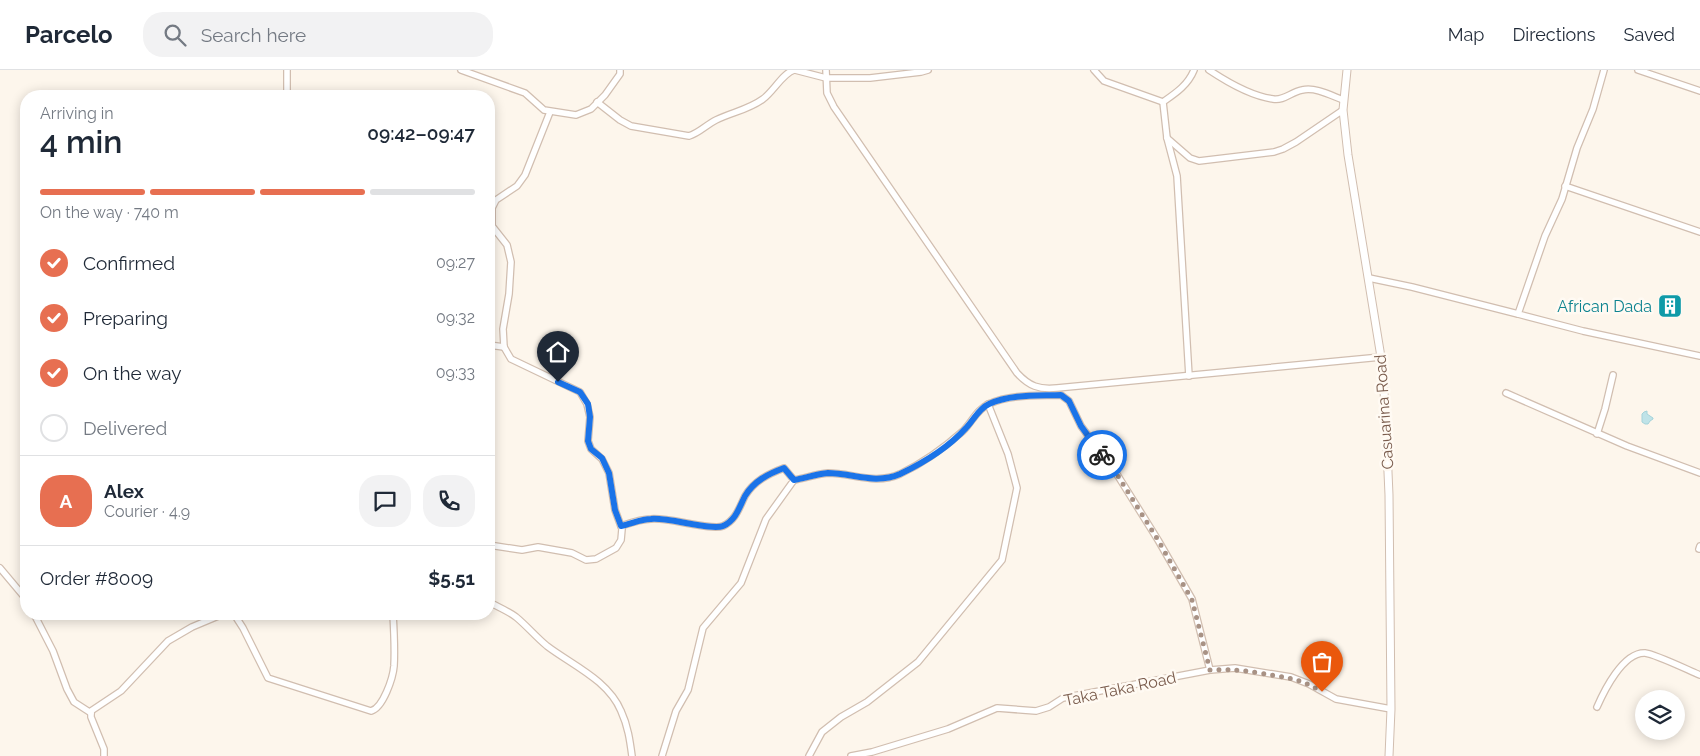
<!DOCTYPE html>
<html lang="en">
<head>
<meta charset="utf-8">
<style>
	:root { --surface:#fff; --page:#f2f2f3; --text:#1f2937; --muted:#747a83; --line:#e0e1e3; --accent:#e76f51 }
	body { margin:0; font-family:Raleway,sans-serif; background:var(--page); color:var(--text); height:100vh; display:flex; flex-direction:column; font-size:19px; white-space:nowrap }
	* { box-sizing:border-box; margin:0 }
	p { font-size:16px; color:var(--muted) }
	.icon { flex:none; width:28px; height:28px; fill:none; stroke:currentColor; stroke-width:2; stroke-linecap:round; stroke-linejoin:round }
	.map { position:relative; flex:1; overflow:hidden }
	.sheet { position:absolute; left:20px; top:20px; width:475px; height:530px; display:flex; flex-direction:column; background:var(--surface); border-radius:20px; box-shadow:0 2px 12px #0003 }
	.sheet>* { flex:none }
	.fabs { position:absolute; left:1635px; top:620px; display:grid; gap:10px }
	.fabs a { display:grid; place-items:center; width:50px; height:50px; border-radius:50%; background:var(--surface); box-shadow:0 2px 12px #0003; font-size:25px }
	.pin { position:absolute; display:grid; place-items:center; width:42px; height:42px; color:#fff; margin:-51px -21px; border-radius:50% 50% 50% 0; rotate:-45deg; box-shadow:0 0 5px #0007 }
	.pin .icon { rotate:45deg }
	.courier { position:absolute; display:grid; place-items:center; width:50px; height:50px; margin:-25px; border:4px solid #1a73e8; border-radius:50%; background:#fff; color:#222; box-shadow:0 1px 6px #0007 }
	.head em { font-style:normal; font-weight:600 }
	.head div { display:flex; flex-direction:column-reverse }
	.head { display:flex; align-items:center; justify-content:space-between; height:85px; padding:0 20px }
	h1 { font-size:32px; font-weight:600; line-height:38px }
	.bar { display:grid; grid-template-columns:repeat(4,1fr); gap:8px 5px; align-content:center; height:60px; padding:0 20px }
	.bar i { height:6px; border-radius:4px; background:var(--line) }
	.bar .active { background:var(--accent) }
	.bar p { grid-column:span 4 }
	.line { display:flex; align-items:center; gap:12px; padding:0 20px; border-top:1px solid var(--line) }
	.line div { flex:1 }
	.round { display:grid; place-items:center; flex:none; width:52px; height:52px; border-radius:20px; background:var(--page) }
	ol { padding:0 20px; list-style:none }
	li { display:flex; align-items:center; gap:15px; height:55px }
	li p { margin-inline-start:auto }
	li .icon { padding:5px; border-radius:50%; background:var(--accent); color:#fff; stroke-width:4 }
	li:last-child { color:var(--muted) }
	li i { width:28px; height:28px; border:2px solid var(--line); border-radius:50% }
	header { display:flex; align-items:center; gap:30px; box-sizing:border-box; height:70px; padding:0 25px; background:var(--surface); border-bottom:1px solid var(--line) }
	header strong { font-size:24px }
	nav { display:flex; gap:28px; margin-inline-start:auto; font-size:18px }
	.search { width:350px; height:45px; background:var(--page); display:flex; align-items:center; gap:12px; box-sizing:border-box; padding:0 18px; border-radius:20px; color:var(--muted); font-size:19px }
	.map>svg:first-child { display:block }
	.water { fill:#bfe3e8; stroke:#a5d3da }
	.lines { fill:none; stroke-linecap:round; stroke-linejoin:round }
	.minor-casing { stroke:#d1beb0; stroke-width:8 }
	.tertiary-casing { stroke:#d1beb0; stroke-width:9 }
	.minor { stroke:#fff; stroke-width:5.5 }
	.tertiary { stroke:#fff; stroke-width:7 }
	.done { stroke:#a89285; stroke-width:5; stroke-dasharray:0 9 }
	.route { stroke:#1a73e8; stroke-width:6 }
	.labels { text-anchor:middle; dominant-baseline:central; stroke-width:5; stroke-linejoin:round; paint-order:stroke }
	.culture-label { font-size:16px; fill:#0d838f; stroke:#fffaf3; text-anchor:end }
	.street-label { font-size:16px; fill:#7a5c4d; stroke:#fffaf3 }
</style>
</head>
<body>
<header>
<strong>Parcelo</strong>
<div class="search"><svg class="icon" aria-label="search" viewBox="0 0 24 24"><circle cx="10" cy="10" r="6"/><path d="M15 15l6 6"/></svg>Search here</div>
<nav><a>Map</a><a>Directions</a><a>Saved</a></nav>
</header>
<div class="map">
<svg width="1700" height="686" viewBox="0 0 1700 686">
	<rect width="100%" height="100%" fill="#fdf6ec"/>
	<path class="water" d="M1647 341V344L1653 348V349L1650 351 1648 354H1645L1642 352V344L1644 342Z"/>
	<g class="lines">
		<defs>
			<g id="minor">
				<path d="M287 0V26"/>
				<path d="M461 0 525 23 544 40 576 45 591 39 605 25 620 4V0"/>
				<path d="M795 0 826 8H870L921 2 928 0"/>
				<path d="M826 0 827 23 834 37 1017 303C1029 316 1039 320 1057 318L1381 287"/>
				<path d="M1094 0 1104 11 1163 32"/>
				<path d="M1209 0C1227 12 1250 26 1273 29 1284 31 1291 22 1302 20 1316 17 1330 25 1343 30"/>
				<path d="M1604 0 1593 39 1577 78 1562 129 1545 166 1518 244 1583 261 1700 286"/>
				<path d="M1638 0 1700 21"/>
				<path d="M597 32 620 50 631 56 689 66C699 63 706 55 716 50 732 42 748 40 763 29 773 22 783 3 794 0"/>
				<path d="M1167 68 1190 88 1199 91 1274 82 1283 79 1296 72 1343 40"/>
				<path d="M1565 116 1700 162"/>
				<path d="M1369 208 1412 217 1518 244"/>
				<path d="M489 275 504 277"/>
				<path d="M1189 306 1177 106 1167 68 1163 32C1176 23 1188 15 1194 0"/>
				<path d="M1506 323 1627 376 1700 403"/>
				<path d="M1597 364 1605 339 1613 305"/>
				<path d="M794 410C805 408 817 404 828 403 852 403 875 415 900 404 923 393 944 378 963 361 972 352 977 339 989 334 1011 324 1038 326 1061 325L1069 331 1081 356 1118 406 1158 470 1192 529 1210 600"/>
				<path d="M621 456C630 453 641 449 651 449 668 447 712 461 723 456 736 450 739 438 745 426 754 411 768 404 784 398L794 410 766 449 741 513 703 558 688 620 676 641 662 686"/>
				<path d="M489 475 522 480 538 477 572 483 586 490 596 489 616 478 621 470 622 459 615 440 609 403 602 389 591 379 588 371 590 347 587 334 580 322 511 289 504 277 503 259 509 224 511 192 507 175 492 156V138L496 130 517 116 525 105 550 42"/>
				<path d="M1699 479 1700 476"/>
				<path d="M0 498 26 529"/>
				<path d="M489 532C498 537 508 541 516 547 527 556 536 567 547 576 572 595 608 610 621 641 628 656 630 671 632 686"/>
				<path d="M34 544 53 581 67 619 74 632 91 643"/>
				<path d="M234 544 243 558 268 608 371 641C383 638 393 608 394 596 395 579 394 561 393 544"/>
				<path d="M1597 637C1604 621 1623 582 1645 583 1655 584 1688 600 1700 605"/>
				<path d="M104 686V679L91 647V641L121 621 168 571 192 557 223 544"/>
				<path d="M809 686 822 662 841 647 867 632 918 592 1002 490 1017 418 1008 384 988 334"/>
				<path d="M851 686 872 682 948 659 997 638 1036 641 1049 637 1063 628 1210 600 1235 598 1291 607 1309 614 1336 629 1391 639"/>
			</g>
			<path id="tertiary" d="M1347 0 1343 40 1348 85 1381 287 1385 334 1389 425 1391 639 1389 686"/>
		</defs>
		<use href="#minor" class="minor-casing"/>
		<use href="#tertiary" class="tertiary-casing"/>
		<use href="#minor" class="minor"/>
		<use href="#tertiary" class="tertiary"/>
	</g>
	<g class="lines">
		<path class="done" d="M1102 385 1118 406 1158 470 1192 530 1210 600C1230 599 1240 600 1260 603 1286 608 1298 607 1322 622"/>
		<path class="route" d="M558 312 580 322 588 334 590 347 588 371 591 379 602 388 609 403 615 440 621 456C631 454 641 449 651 449 668 447 712 461 723 456 736 450 739 438 745 426 754 411 768 404 784 398L794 410C805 408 817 404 828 403 852 403 875 415 900 404 923 393 948 378 966 358 974 350 978 339 989 334 1011 324 1038 326 1061 325L1069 331 1081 356 1102 385"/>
	</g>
	<defs>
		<symbol id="building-square" viewBox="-11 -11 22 22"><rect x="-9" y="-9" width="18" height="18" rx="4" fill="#0f9aa8" stroke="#fffaf3"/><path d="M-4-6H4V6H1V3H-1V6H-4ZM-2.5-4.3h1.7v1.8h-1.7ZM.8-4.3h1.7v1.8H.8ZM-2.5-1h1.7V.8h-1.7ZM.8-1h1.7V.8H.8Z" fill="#fff"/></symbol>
	</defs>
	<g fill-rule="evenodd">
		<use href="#building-square" x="1656" y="222" width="28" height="28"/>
	</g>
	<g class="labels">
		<g class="culture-label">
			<text x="1652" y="236">African Dada</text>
		</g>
		<g class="street-label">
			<text transform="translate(1384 342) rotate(-94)">Casuarina Road</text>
			<text transform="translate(1120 619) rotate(-12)">Taka Taka Road</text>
		</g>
	</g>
</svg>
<div class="fabs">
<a><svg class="icon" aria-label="layers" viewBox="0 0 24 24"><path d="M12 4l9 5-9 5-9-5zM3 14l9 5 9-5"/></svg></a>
</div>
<div class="pin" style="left:1322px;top:622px;background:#ea580c"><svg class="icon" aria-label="bag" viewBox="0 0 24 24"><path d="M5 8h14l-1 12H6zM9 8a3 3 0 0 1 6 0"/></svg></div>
<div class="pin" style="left:558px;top:312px;background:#1f2937"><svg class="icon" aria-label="home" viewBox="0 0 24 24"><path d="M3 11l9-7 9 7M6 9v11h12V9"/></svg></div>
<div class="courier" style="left:1102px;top:385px"><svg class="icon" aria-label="bike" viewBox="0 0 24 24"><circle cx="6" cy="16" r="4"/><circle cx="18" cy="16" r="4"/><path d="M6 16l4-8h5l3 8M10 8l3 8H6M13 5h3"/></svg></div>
<section class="sheet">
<div class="head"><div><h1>4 min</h1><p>Arriving in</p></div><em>09:42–09:47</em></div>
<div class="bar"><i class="active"></i><i class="active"></i><i class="active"></i><i></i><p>On the way · 740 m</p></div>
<ol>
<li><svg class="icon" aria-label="check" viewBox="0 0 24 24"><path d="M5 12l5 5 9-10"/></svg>Confirmed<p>09:27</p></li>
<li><svg class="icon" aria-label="check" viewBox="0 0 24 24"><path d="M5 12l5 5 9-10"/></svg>Preparing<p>09:32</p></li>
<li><svg class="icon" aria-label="check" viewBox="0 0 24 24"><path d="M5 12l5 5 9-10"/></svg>On the way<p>09:33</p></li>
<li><i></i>Delivered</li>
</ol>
<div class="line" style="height:90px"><b class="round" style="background:var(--accent);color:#fff">A</b><div><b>Alex</b><p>Courier · 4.9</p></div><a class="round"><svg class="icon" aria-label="chat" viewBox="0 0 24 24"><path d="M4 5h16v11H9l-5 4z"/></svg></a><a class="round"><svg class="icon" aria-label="phone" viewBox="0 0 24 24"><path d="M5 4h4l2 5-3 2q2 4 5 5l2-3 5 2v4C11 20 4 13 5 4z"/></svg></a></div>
<div class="line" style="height:65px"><div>Order #8009</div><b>$5.51</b></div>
</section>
</div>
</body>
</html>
